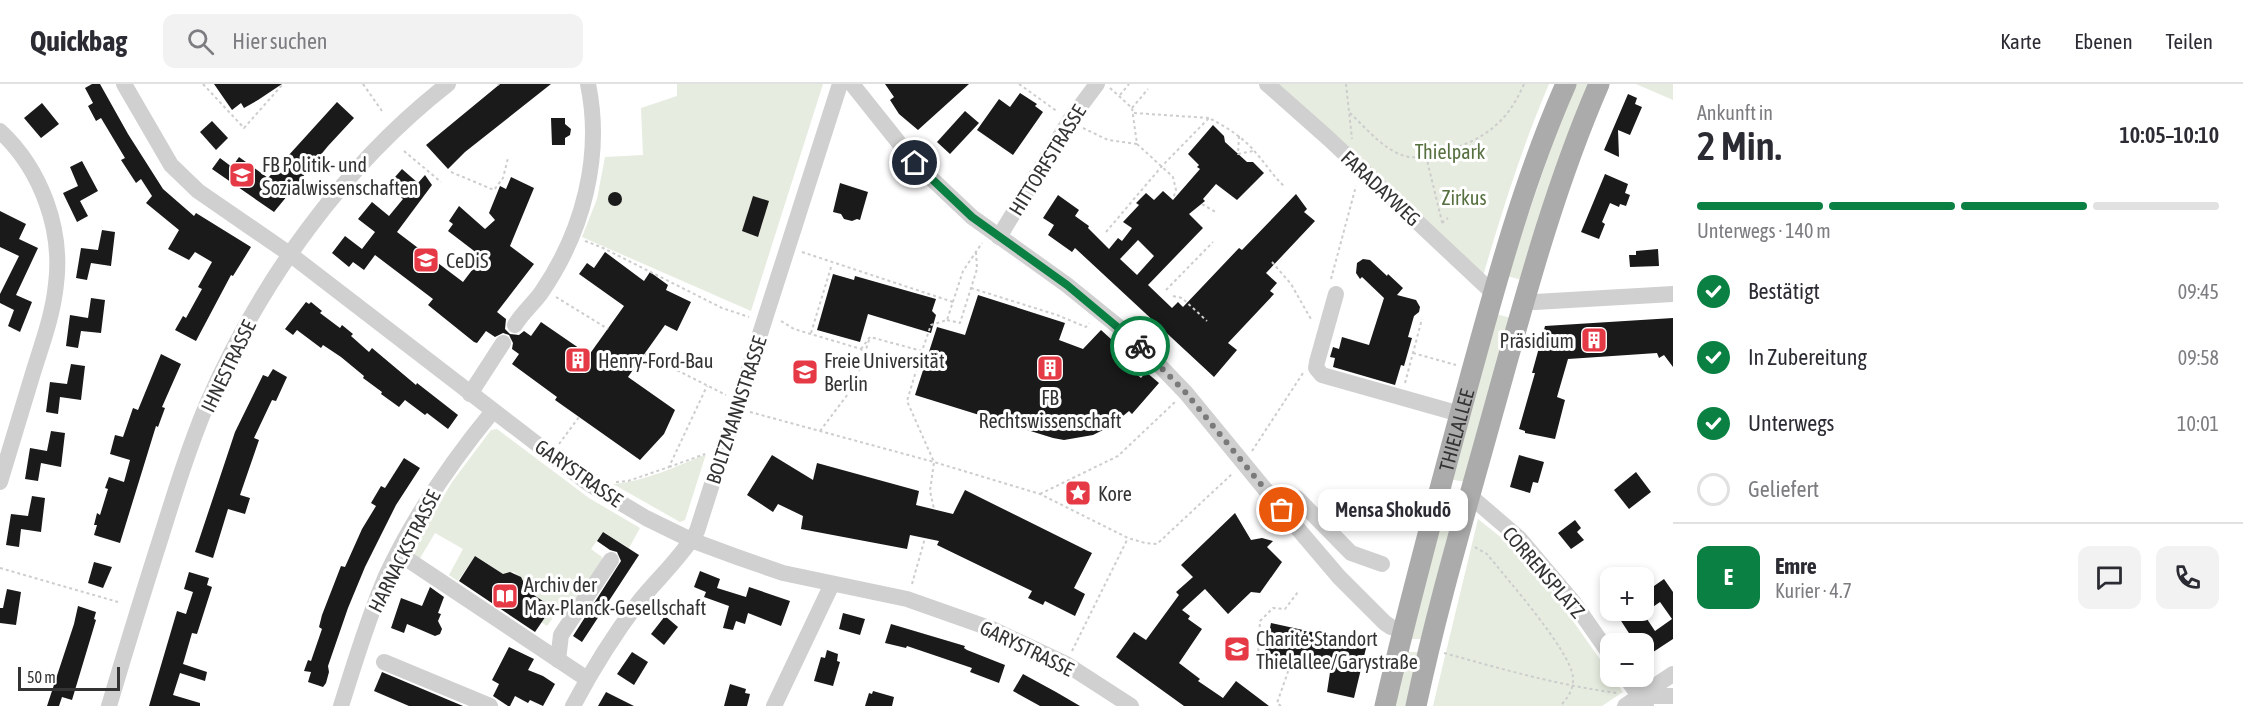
<!DOCTYPE html>
<html lang="de">
<head>
<meta charset="utf-8">
<style>
	:root { --surface:#fff; --page:#f2f2f3; --text:#2b2b33; --muted:#7c7c81; --line:#e1e1e2; --accent:#0b8043 }
	body { margin:0; font-family:"Asap Condensed",sans-serif; background:var(--page); color:var(--text); height:100vh; display:flex; flex-direction:column; font-size:22px; white-space:nowrap }
	* { box-sizing:border-box; margin:0 }
	p { font-size:20px; color:var(--muted) }
	.icon { flex:none; width:33px; height:33px; fill:none; stroke:currentColor; stroke-width:2; stroke-linecap:round; stroke-linejoin:round }
	.map { position:relative; flex:1; overflow:hidden }
	.sheet { display:flex; flex-direction:column; background:var(--surface); width:570px }
	.sheet>* { flex:none }
	.fabs { position:absolute; left:1600px; top:483px; display:grid; gap:12px }
	.fabs a { display:grid; place-items:center; width:54px; height:54px; border-radius:12px; background:var(--surface); box-shadow:0 3px 9px #0003; font-size:30px }
	.scale { position:absolute; left:18px; bottom:15px; width:102px; box-sizing:border-box; padding-left:6px; border:3px solid #333; border-top:0; font-size:16px; line-height:21px; white-space:nowrap; color:#333; -webkit-text-stroke:4px #fff; paint-order:stroke }
	.pin { position:absolute; display:grid; place-items:center; width:51px; height:51px; color:#fff; margin:-26px; border:3px solid #fff; border-radius:50%; box-shadow:0 2px 6px #0007 }
	.courier { position:absolute; display:grid; place-items:center; width:60px; height:60px; margin:-30px; border:4px solid #0b8043; border-radius:50%; background:#fff; color:#222; box-shadow:0 2px 8px #0007 }
	.bubble { position:absolute; height:42px; border-radius:12px; background:var(--surface); box-shadow:0 3px 9px #0003; font-size:20px; font-weight:600; line-height:42px; text-align:center }
	.head em { font-style:normal; font-weight:600 }
	.head div { display:flex; flex-direction:column-reverse }
	.head { display:flex; align-items:center; justify-content:space-between; height:102px; padding:0 24px }
	h1 { font-size:39px; font-weight:600; line-height:45px }
	.bar { display:grid; grid-template-columns:repeat(4,1fr); gap:9px 6px; align-content:center; height:72px; padding:0 24px }
	.bar i { height:8px; border-radius:4px; background:var(--line) }
	.bar .current { background:var(--accent) }
	.bar p { grid-column:span 4 }
	.line { display:flex; align-items:center; gap:15px; padding:0 24px; border-top:2px solid var(--line) }
	.line div { flex:1 }
	.round { display:grid; place-items:center; flex:none; width:63px; height:63px; border-radius:12px; background:var(--page) }
	ol { padding:0 24px; list-style:none }
	li { display:flex; align-items:center; gap:18px; height:66px }
	li p { margin-inline-start:auto }
	li .icon { padding:6px; border-radius:50%; background:var(--accent); color:#fff; stroke-width:4 }
	li:last-child { color:var(--muted) }
	li i { width:33px; height:33px; border:3px solid var(--line); border-radius:50% }
	header { display:flex; align-items:center; gap:36px; box-sizing:border-box; height:84px; padding:0 30px; background:var(--surface); border-bottom:2px solid var(--line) }
	header strong { font-size:28px }
	nav { display:flex; gap:33px; margin-inline-start:auto; font-size:21px }
	.search { width:420px; height:54px; background:var(--page); display:flex; align-items:center; gap:15px; box-sizing:border-box; padding:0 21px; border-radius:12px; color:var(--muted); font-size:22px }
	main { display:flex; flex:1; min-height:0 }
	.map>svg:first-child { display:block }
	.green { fill:#e6ecdf }
	.building { fill:#1a1a1a; fill-rule:evenodd }
	.lines { fill:none; stroke-linecap:round; stroke-linejoin:round }
	.path { stroke:#cdcdcd; stroke-width:2; stroke-dasharray:3 3; stroke-linecap:butt }
	.minor { stroke:#d0d0d0; stroke-width:16 }
	.major { stroke:#ababab; stroke-width:21 }
	.done { stroke:#7a7a7a; stroke-width:6; stroke-dasharray:0 10.8 }
	.route { stroke:#0b8043; stroke-width:8 }
	.labels { text-anchor:middle; dominant-baseline:central; stroke-width:6; stroke-linejoin:round; paint-order:stroke }
	.park-label { font-size:20px; fill:#56703f; stroke:#fff }
	.street-label { font-size:20px; fill:#333; stroke:#fff }
	.poi-label { font-size:20px; fill:#333; stroke:#fff; text-anchor:start }
</style>
</head>
<body>
<header>
<strong>Quickbag</strong>
<div class="search"><svg class="icon" aria-label="search" viewBox="0 0 24 24"><circle cx="10" cy="10" r="6"/><path d="M15 15l6 6"/></svg>Hier suchen</div>
<nav><a>Karte</a><a>Ebenen</a><a>Teilen</a></nav>
</header>
<main>
<div class="map">
<svg width="1673" height="622" viewBox="0 0 1673 622">
	<rect width="100%" height="100%" fill="#fff"/>
	<g class="green">
		<path d="M677 0H823L751 227 582 153 597 115 605 73 643 71 641 24 677 12Z"/>
		<path d="M1277 0H1549C1522 63 1502 127 1483 192Z"/>
		<path d="M1573 0H1590L1522 196 1507 192Z"/>
		<path d="M1636 0H1673V16Z"/>
		<path d="M1496 230 1511 234 1465 398 1449 395Z"/>
		<path d="M497 345 589 414 640 444 629 464 603 448 591 465 602 473V488L577 525 565 517 547 542 541 538 552 523 520 502 523 500V497L514 488 507 489 506 492 475 472 458 497 449 491 463 465 435 449 419 476 410 470 452 398 491 346Z"/>
		<path d="M706 370 685 436 680 438 613 400C646 397 675 383 706 370Z"/>
		<path d="M1443 422 1458 426 1423 555H1407Z"/>
		<path d="M1478 435 1518 467 1556 513 1623 608 1602 622H1433Z"/>
		<path d="M1404 568H1421L1409 622H1392Z"/>
	</g>
	<g class="building">
		<path d="M92 0H100L128 50 163 105 194 132 196 129 251 163 233 192 231 191 196 257 175 246 183 232 186 234 202 205 198 203 212 178 195 168 189 176 168 165 179 146 146 119 152 112 141 95 136 99 121 76 125 74 101 34 96 37 88 22 93 19 85 4Z"/>
		<path d="M214 0H282L258 16 244 24 241 19 232 26Z"/>
		<path d="M500 0H551L465 68 448 85 426 61Z"/>
		<path d="M885 0H969L918 46 899 30 890 16 894 13Z"/>
		<path d="M1020 9 1037 20 1035 22 1043 28 1013 71 977 46 999 15 1010 23Z"/>
		<path d="M1628 10 1637 14 1635 20 1642 23 1630 51 1618 46 1619 73 1604 66Z"/>
		<path d="M337 18 354 34 328 62 274 128 212 85 220 74 232 83 239 73 268 94Z"/>
		<path d="M42 19 59 40 41 54 24 34Z"/>
		<path d="M965 27 979 39 950 70 937 58Z"/>
		<path d="M551 34H565V40L571 45 570 51 565 54V61H552Z"/>
		<path d="M212 37 228 54 216 66 200 48Z"/>
		<path d="M1213 41 1224 52 1225 58 1247 78H1253L1264 89 1237 116 1216 100 1203 115 1205 117 1189 130 1203 144 1148 201 1172 224 1178 218 1183 223 1239 164 1242 166 1296 110 1307 125 1304 128 1315 137 1266 189 1277 199 1270 207 1274 210 1228 259 1237 266 1214 293 1075 164 1072 168 1048 151 1054 141 1043 134 1058 111 1079 126 1075 132 1089 142 1088 144 1109 165 1118 154 1122 157 1132 144 1123 138 1139 121 1136 119 1146 109 1154 116 1163 107 1173 116 1200 85 1197 83 1199 81 1188 70ZM1138 156 1154 172 1137 191 1120 175Z"/>
		<path d="M82 77 98 107 80 117 88 132 77 138 63 109 78 102 70 83Z"/>
		<path d="M402 85 418 99 425 91 432 101 397 148 463 198 482 173 448 147 453 140 449 137 459 122 485 145 495 136 489 129 500 102 506 105 511 93 534 104 510 162 534 180 497 228 506 235 505 245 510 250 519 251 524 247 531 252 541 238 589 271 624 222 579 190 587 179 594 184 605 168 644 197 650 188 668 201 666 206 691 218 677 247 665 241 628 293 675 326 664 350 640 376 555 316 557 313 512 280 519 270 512 265 513 259 509 251 503 249 495 253 486 247 477 259 474 258 428 221 433 215 375 171 364 186 353 178 349 183 332 169 345 152 362 165 375 148 358 135 372 118 389 132 403 115 388 101Z"/>
		<path d="M1605 90 1628 100 1625 109 1630 111 1626 122 1620 120 1619 123 1610 119 1602 138 1605 140 1599 155 1581 148Z"/>
		<path d="M840 99 868 108 860 136 857 135 852 137 844 135 841 130 833 128Z"/>
		<circle cx="615" cy="115" r="7"/>
		<path d="M753 112 769 117 758 153 742 147Z"/>
		<path d="M0 127 26 140 19 155 38 164 16 211 32 218 20 248 8 242 14 226 0 219V210L19 172 0 163Z"/>
		<path d="M102 146 115 148 111 182 91 179 87 196 76 194 81 164 98 166Z"/>
		<path d="M1658 165 1659 182 1630 183 1629 171H1636V167Z"/>
		<path d="M1363 175 1370 176 1387 192 1388 190 1403 204 1397 211 1416 216 1420 223 1419 228 1414 232 1408 253 1412 254 1404 282 1401 281 1395 301 1333 283 1335 274 1330 273 1333 263 1339 265 1342 253 1369 261 1384 214 1362 193 1360 195 1356 189 1357 179Z"/>
		<path d="M833 190 854 196 855 192 936 215 932 227 936 231 931 249 868 230 860 258 817 246Z"/>
		<path d="M978 211 1065 239 1059 256 1083 265 1101 246 1122 265 1116 272 1141 294 1146 288 1159 299 1132 330 1129 327 1111 342 1093 351 1064 356 1053 354 915 311 937 243 965 251Z"/>
		<path d="M91 214 105 216 101 249 81 247 78 264 66 262 70 231 88 234Z"/>
		<path d="M306 218 309 220 311 218 322 227 320 229 340 244 342 241 353 250 351 252 369 268 372 264 416 301 417 299 458 331 448 345 427 329 425 331 405 316 399 323 381 310 382 308 363 294 364 292 341 273 323 261 321 264 297 246 293 251 285 245Z"/>
		<path d="M1673 234V283L1664 271 1659 274 1657 269 1568 275 1557 313 1565 316 1555 355 1525 349V347L1519 345 1535 289H1532L1545 242Z"/>
		<path d="M161 270 181 280 162 323 165 324 158 343 156 342 120 459 94 451 97 441H94L97 429 100 431 108 405 105 404 109 393 124 398 130 376 110 370 115 351 123 353 133 324 138 326Z"/>
		<path d="M71 280 85 282 81 316 60 313 58 330 46 328 50 298 67 300Z"/>
		<path d="M273 285 287 293 276 317 272 316 254 354 259 356 240 411 250 414 245 430 228 425 213 474 195 468 235 348 263 291 268 293Z"/>
		<path d="M51 347 65 349 61 383 41 379 38 397 25 395 30 364 47 367Z"/>
		<path d="M772 371 813 396 817 379 919 407 916 421 953 430 965 406 1092 469 1074 504 1085 510 1075 532 1045 517 1043 521 1028 514 1032 507 937 461 939 457 910 451 907 465 801 445 803 432 778 420 773 428 747 411Z"/>
		<path d="M1519 371 1544 378 1538 399 1533 398 1530 409 1510 403Z"/>
		<path d="M404 374 420 384 396 421 365 483 348 524 328 582 329 588 326 599 323 603 308 598 311 588 304 587 308 576 311 577 322 545 319 543 322 531 341 482 345 483 362 445 376 422 371 419 381 402 385 404Z"/>
		<path d="M1636 388 1651 408 1629 425 1614 406Z"/>
		<path d="M32 412 45 414 41 448 21 445 19 463 6 461 11 430 28 432Z"/>
		<path d="M1235 429 1251 456 1262 454 1273 457 1267 463 1282 478 1260 509 1251 508 1228 530 1205 505 1182 526 1190 532 1188 535 1202 545 1179 579 1200 595 1198 597 1223 614 1236 597 1269 622H1184L1116 573 1134 548 1146 556 1179 511 1176 508 1193 493 1181 481Z"/>
		<path d="M1575 436 1581 444 1577 448 1584 456 1571 465 1558 449Z"/>
		<path d="M603 448 639 471 582 558 573 552 621 477 617 468 610 466 597 457Z"/>
		<path d="M475 472 503 490 510 488 521 493 523 497V504L552 523 535 548 459 497Z"/>
		<path d="M94 478 112 483 103 504 88 499Z"/>
		<path d="M700 487 720 495 717 504 746 513 749 503 790 517 781 542 748 529 745 540 736 537 733 546 723 544 729 522 704 513 706 508 694 503Z"/>
		<path d="M189 488 209 494 207 501 212 503 197 550 192 549 183 580 207 588 205 597 180 589 173 611 200 619V622H149L177 527 186 530 193 508 184 505Z"/>
		<path d="M1664 495 1673 508V555L1644 574V560H1636L1614 526H1641L1655 547 1672 535 1660 518 1644 529V509Z"/>
		<path d="M430 503 444 513 438 529 441 530 438 537 442 545 440 550 435 552 407 540 404 549 391 544 401 514 422 522Z"/>
		<path d="M7 505 21 508 16 541 0 539V524H3Z"/>
		<path d="M78 522 96 528 94 535 96 536 72 616 62 613 59 622H47L74 540Z"/>
		<path d="M843 529 865 535 860 551 839 545Z"/>
		<path d="M665 532 678 543 664 561 651 550Z"/>
		<path d="M1271 539 1367 560 1354 614 1327 608 1331 582 1304 576 1296 577 1265 568Z"/>
		<path d="M891 540 965 562 964 564 967 566 1005 581 999 599 970 588 972 584 907 562 906 564 885 559Z"/>
		<path d="M509 563 534 575 528 586 543 592 555 600 543 622 530 616 528 619 515 612 510 622H508L493 612 499 600 492 596Z"/>
		<path d="M827 566 838 570 837 577 840 578 833 602 814 597 821 573 825 574Z"/>
		<path d="M632 568 648 578 634 601 617 590Z"/>
		<path d="M382 588 463 622H409L374 607Z"/>
		<path d="M1023 590 1056 608 1080 622H1040L1013 607Z"/>
		<path d="M730 600 746 605 745 609 750 610 747 622H724Z"/>
		<path d="M873 607 894 613 892 622H865L869 609 872 610Z"/>
		<path d="M606 608 634 622H598Z"/>
	</g>
	<g class="lines">
		<g class="path">
			<path d="M203 0 244 44 283 0"/>
			<path d="M363 0 382 27"/>
			<path d="M498 0 499 1"/>
			<path d="M1019 0 1058 28"/>
			<path d="M1346 0 1352 55"/>
			<path d="M1110 4 1132 24 1137 60 1173 93 1176 106 1173 115"/>
			<path d="M1120 11 1129 0"/>
			<path d="M1132 24 1148 5"/>
			<path d="M1134 29 1209 34"/>
			<path d="M1350 29C1367 45 1386 69 1409 73 1420 74 1431 71 1441 68 1482 57 1507 40 1524 0"/>
			<path d="M1083 44 1108 56 1137 60"/>
			<path d="M1239 52 1238 70 1253 67"/>
			<path d="M404 67 441 98"/>
			<path d="M1426 72 1443 142"/>
			<path d="M451 88 494 106 503 94 508 74"/>
			<path d="M1202 120 1217 129"/>
			<path d="M1442 139 1448 134"/>
			<path d="M1106 148 1162 82 1209 34C1226 43 1243 53 1256 69 1266 80 1273 92 1284 102"/>
			<path d="M585 157 601 163 722 224 749 233"/>
			<path d="M802 168 953 218"/>
			<path d="M1272 178 1291 200 1312 237"/>
			<path d="M1331 195 1356 102"/>
			<path d="M971 204 1057 231 1086 243 1089 239"/>
			<path d="M1166 206 1213 158"/>
			<path d="M1173 212 1182 214 1207 237"/>
			<path d="M556 213 608 245"/>
			<path d="M947 236 960 239 977 185 976 168"/>
			<path d="M781 237 794 245 861 265 864 269"/>
			<path d="M811 249 832 180"/>
			<path d="M861 265 870 253 922 267 931 241 947 236 963 187 982 159"/>
			<path d="M922 267 907 317 934 378 930 407 934 425"/>
			<path d="M1413 269 1456 281"/>
			<path d="M645 270 726 311"/>
			<path d="M1405 299 1422 235"/>
			<path d="M750 328 934 378 1040 410 1128 454 1145 459 1157 460 1232 390"/>
			<path d="M820 347 854 302 869 256"/>
			<path d="M559 360 579 333"/>
			<path d="M1252 367 1303 289"/>
			<path d="M669 383 705 370"/>
			<path d="M616 398 628 397 669 383 707 302"/>
			<path d="M1040 410 1118 372 1175 318"/>
			<path d="M1475 463 1487 470C1506 494 1570 566 1573 593 1574 605 1568 614 1560 622"/>
			<path d="M0 484 118 518"/>
			<path d="M912 500 925 454"/>
			<path d="M1072 567 1128 454"/>
			<path d="M1444 569C1502 585 1557 601 1617 609"/>
			<path d="M1258 573 1260 537 1273 524 1285 525 1298 508"/>
			<path d="M1281 622 1277 619 1290 582"/>
		</g>
		<g class="minor">
			<path d="M124 0 171 81 198 107 291 171 589 400 646 434 691 456 737 473 783 489 907 515 992 545 1066 580 1131 622"/>
			<path d="M852 0 915 79 972 133 1067 201 1136 257 1186 309 1287 432 1339 493 1385 539 1391 543 1402 546"/>
			<path d="M1267 0 1328 54 1493 209"/>
			<path d="M0 47C41 85 63 145 56 200 53 231 42 260 33 289 22 325 11 361 0 398"/>
			<path d="M999 153 1070 36 1097 0"/>
			<path d="M1336 210 1317 278 1316 284 1322 291 1460 330"/>
			<path d="M1524 217 1535 218 1673 210"/>
			<path d="M515 241C522 229 533 220 541 209 583 148 603 72 588 0"/>
			<path d="M470 310 503 259"/>
			<path d="M1469 411 1519 454 1574 519 1611 572"/>
			<path d="M1282 426 1297 414 1351 469 1382 480"/>
			<path d="M398 469 587 595"/>
			<path d="M558 576 561 551 611 476"/>
			<path d="M384 578 490 622"/>
			<path d="M1625 592 1646 622"/>
			<path d="M1640 612H1673"/>
			<path d="M109 622C126 565 143 509 161 453 175 408 189 363 207 320 260 198 343 82 448 0"/>
			<path d="M341 622C355 578 368 534 386 492 414 432 451 378 493 327"/>
			<path d="M573 622C592 586 613 552 638 519 657 495 681 474 697 447L840 0"/>
			<path d="M774 622 832 500"/>
			<path d="M1625 622 1673 590"/>
		</g>
		<g class="major">
			<path id="s1" d="M1385 622C1408 522 1435 423 1462 323 1492 214 1520 104 1566 0"/>
			<path d="M1416 622C1437 523 1466 426 1493 328 1524 217 1553 106 1599 0"/>
		</g>
	</g>
	<g class="lines">
		<path class="done" d="M1140 262 1186 309 1282 426"/>
		<path class="route" d="M915 79 972 133 1067 201 1140 262"/>
	</g>
	<defs>
		<symbol id="university-square" viewBox="-11 -11 22 22"><rect x="-9" y="-9" width="18" height="18" rx="4" fill="#e63946" stroke="#fff"/><path d="M0-5L7-2L0 1L-7-2ZM-4 1L0 2.5L4 1V4Q0 6-4 4Z" fill="#fff"/></symbol>
		<symbol id="building-square" viewBox="-11 -11 22 22"><rect x="-9" y="-9" width="18" height="18" rx="4" fill="#e63946" stroke="#fff"/><path d="M-4-6H4V6H1V3H-1V6H-4ZM-2.5-4.3h1.7v1.8h-1.7ZM.8-4.3h1.7v1.8H.8ZM-2.5-1h1.7V.8h-1.7ZM.8-1h1.7V.8H.8Z" fill="#fff"/></symbol>
		<symbol id="sight-square" viewBox="-11 -11 22 22"><rect x="-9" y="-9" width="18" height="18" rx="4" fill="#e63946" stroke="#fff"/><path d="M0-6L1.8-2.2L6-1.7L2.9 1.2L3.7 5.4L0 3.3L-3.7 5.4L-2.9 1.2L-6-1.7L-1.8-2.2Z" fill="#fff"/></symbol>
		<symbol id="library-square" viewBox="-11 -11 22 22"><rect x="-9" y="-9" width="18" height="18" rx="4" fill="#e63946" stroke="#fff"/><path d="M-6-4Q-3-5.5-.7-3.5V5Q-3 3-6 4ZM6-4Q3-5.5 .7-3.5V5Q3 3 6 4Z" fill="#fff"/></symbol>
	</defs>
	<g fill-rule="evenodd">
		<use href="#university-square" x="227" y="76" width="30" height="30"/>
		<use href="#university-square" x="411" y="161" width="30" height="30"/>
		<use href="#building-square" x="1579" y="241" width="30" height="30"/>
		<use href="#building-square" x="563" y="261" width="30" height="30"/>
		<use href="#building-square" x="1035" y="269" width="30" height="30"/>
		<use href="#university-square" x="790" y="273" width="30" height="30"/>
		<use href="#sight-square" x="1063" y="394" width="30" height="30"/>
		<use href="#library-square" x="490" y="497" width="30" height="30"/>
		<use href="#university-square" x="1222" y="550" width="30" height="30"/>
	</g>
	<g class="labels">
		<g class="park-label">
			<text x="1450" y="67">Thielpark</text>
			<text x="1464" y="113">Zirkus</text>
		</g>
		<g class="street-label">
			<text transform="translate(1047 76) rotate(-58)">HITTORFSTRASSE</text>
			<text transform="translate(1381 104) rotate(43)">FARADAYWEG</text>
			<text transform="translate(228 282) rotate(-64)">IHNESTRASSE</text>
			<text transform="translate(736 326) rotate(-72)">BOLTZMANNSTRASSE</text>
			<text stroke="none"><textPath href="#s1" startOffset="285">THIELALLEE</textPath></text>
			<text transform="translate(579 389) rotate(35)">GARYSTRASSE</text>
			<text transform="translate(404 467) rotate(-63)">HARNACKSTRASSE</text>
			<text transform="translate(1544 488) rotate(49)">CORRENSPLATZ</text>
			<text transform="translate(1027 564) rotate(26)">GARYSTRASSE</text>
		</g>
		<g class="poi-label">
			<text x="262" y="80">FB Politik- und<tspan x="262" dy="23">Sozialwissenschaften</tspan></text>
			<text x="446" y="176">CeDiS</text>
			<text x="1574" y="256" text-anchor="end">Präsidium</text>
			<text x="598" y="276">Henry-Ford-Bau</text>
			<text x="824" y="276">Freie Universität<tspan x="824" dy="23">Berlin</tspan></text>
			<text x="1050" y="313" text-anchor="middle">FB<tspan x="1050" dy="23">Rechtswissenschaft</tspan></text>
			<text x="1098" y="409">Kore</text>
			<text x="524" y="500">Archiv der<tspan x="524" dy="23">Max-Planck-Gesellschaft</tspan></text>
			<text x="1256" y="554">Charité-Standort<tspan x="1256" dy="23">Thielallee/Garystraße</tspan></text>
		</g>
	</g>
</svg>
<div class="fabs">
<a>+</a>
<a>−</a>
</div>
<div class="scale">50 m</div>
<div class="pin" style="left:1282px;top:426px;background:#ea580c"><svg class="icon" aria-label="bag" viewBox="0 0 24 24"><path d="M5 8h14l-1 12H6zM9 8a3 3 0 0 1 6 0"/></svg></div>
<div class="pin" style="left:915px;top:79px;background:#1f2937"><svg class="icon" aria-label="home" viewBox="0 0 24 24"><path d="M3 11l9-7 9 7M6 9v11h12V9"/></svg></div>
<div class="courier" style="left:1140px;top:262px"><svg class="icon" aria-label="bike" viewBox="0 0 24 24"><circle cx="6" cy="16" r="4"/><circle cx="18" cy="16" r="4"/><path d="M6 16l4-8h5l3 8M10 8l3 8H6M13 5h3"/></svg></div>
<div class="bubble" style="left:1318px;top:405px;width:150px">Mensa Shokudō</div>
</div>
<section class="sheet">
<div class="head"><div><h1>2 Min.</h1><p>Ankunft in</p></div><em>10:05–10:10</em></div>
<div class="bar"><i class="current"></i><i class="current"></i><i class="current"></i><i></i><p>Unterwegs · 140 m</p></div>
<ol>
<li><svg class="icon" aria-label="check" viewBox="0 0 24 24"><path d="M5 12l5 5 9-10"/></svg>Bestätigt<p>09:45</p></li>
<li><svg class="icon" aria-label="check" viewBox="0 0 24 24"><path d="M5 12l5 5 9-10"/></svg>In Zubereitung<p>09:58</p></li>
<li><svg class="icon" aria-label="check" viewBox="0 0 24 24"><path d="M5 12l5 5 9-10"/></svg>Unterwegs<p>10:01</p></li>
<li><i></i>Geliefert</li>
</ol>
<div class="line" style="height:108px"><b class="round" style="background:var(--accent);color:#fff">E</b><div><b>Emre</b><p>Kurier · 4.7</p></div><a class="round"><svg class="icon" aria-label="chat" viewBox="0 0 24 24"><path d="M4 5h16v11H9l-5 4z"/></svg></a><a class="round"><svg class="icon" aria-label="phone" viewBox="0 0 24 24"><path d="M5 4h4l2 5-3 2q2 4 5 5l2-3 5 2v4C11 20 4 13 5 4z"/></svg></a></div>
</section>
</main>
</body>
</html>
